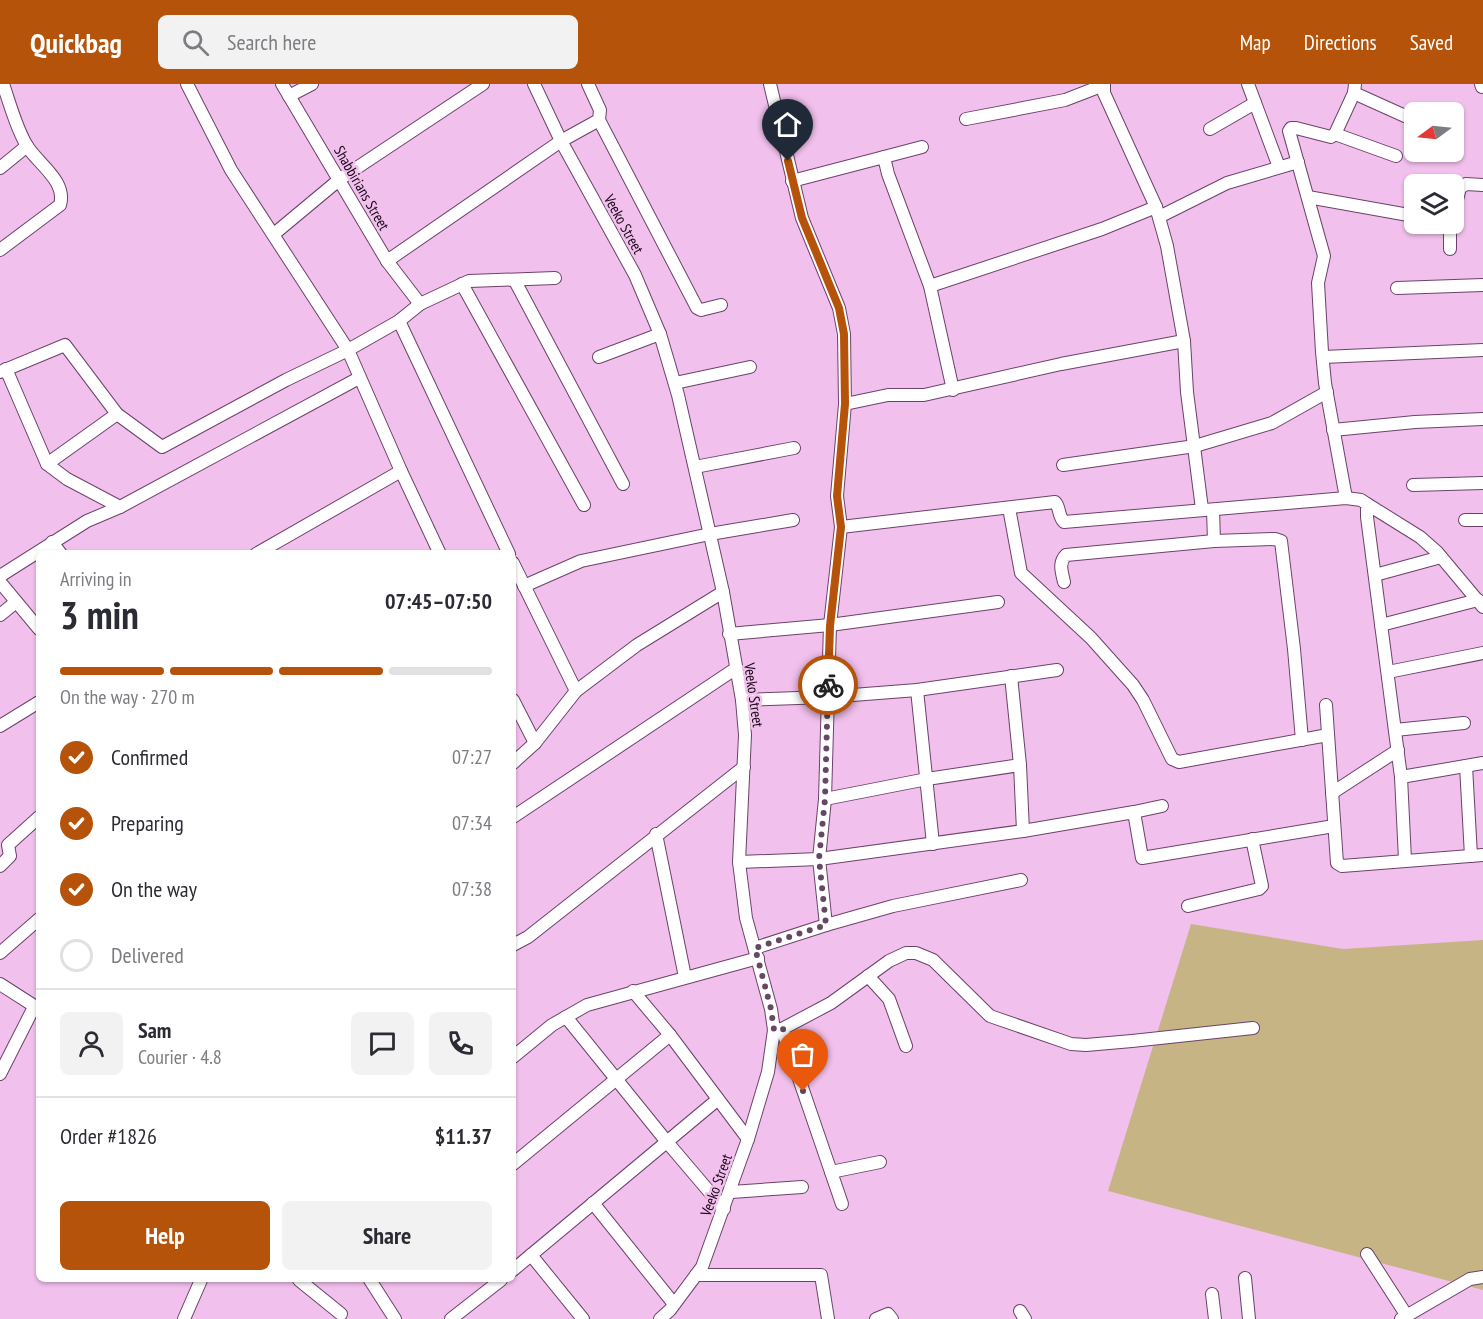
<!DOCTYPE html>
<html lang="en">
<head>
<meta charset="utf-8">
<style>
	:root { --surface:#fff; --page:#f2f2f3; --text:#2b2b33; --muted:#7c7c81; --line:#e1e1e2; --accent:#b45309 }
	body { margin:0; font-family:"PT Sans Narrow",sans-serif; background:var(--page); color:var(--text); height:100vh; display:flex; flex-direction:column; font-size:22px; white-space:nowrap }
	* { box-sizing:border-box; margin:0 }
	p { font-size:20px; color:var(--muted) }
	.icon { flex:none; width:33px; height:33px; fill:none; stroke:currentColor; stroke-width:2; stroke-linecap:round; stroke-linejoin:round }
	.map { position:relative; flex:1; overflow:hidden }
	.sheet { position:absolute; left:36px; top:466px; width:480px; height:732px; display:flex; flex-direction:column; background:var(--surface); border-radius:9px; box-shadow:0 2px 4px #0004 }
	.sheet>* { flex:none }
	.needle { width:39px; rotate:255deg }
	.tools { position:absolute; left:1404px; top:18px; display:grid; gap:12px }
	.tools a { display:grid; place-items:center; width:60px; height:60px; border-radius:9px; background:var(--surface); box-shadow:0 2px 4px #0004; font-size:30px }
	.pin { position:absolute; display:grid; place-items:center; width:51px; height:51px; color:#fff; margin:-62px -26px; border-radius:50% 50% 50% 0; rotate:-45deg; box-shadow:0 0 6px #0007 }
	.pin .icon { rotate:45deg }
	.courier { position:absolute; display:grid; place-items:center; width:60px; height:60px; margin:-30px; border:4px solid #b45309; border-radius:50%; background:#fff; color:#222; box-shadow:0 2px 8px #0007 }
	.headline em { font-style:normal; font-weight:700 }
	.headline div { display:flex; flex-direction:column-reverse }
	.headline { display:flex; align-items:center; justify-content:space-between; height:102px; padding:0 24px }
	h1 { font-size:39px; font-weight:700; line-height:45px }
	.bar { display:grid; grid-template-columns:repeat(4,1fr); gap:9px 6px; align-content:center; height:72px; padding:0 24px }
	.bar i { height:8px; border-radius:4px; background:var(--line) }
	.bar .active { background:var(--accent) }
	.bar p { grid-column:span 4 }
	.line { display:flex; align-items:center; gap:15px; padding:0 24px; border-top:2px solid var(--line) }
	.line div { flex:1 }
	.round { display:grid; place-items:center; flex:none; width:63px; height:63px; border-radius:9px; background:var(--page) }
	ol { padding:0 24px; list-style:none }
	li { display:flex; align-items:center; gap:18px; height:66px }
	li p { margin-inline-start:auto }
	li .icon { padding:6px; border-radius:50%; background:var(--accent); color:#fff; stroke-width:4 }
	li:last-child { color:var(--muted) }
	li i { width:33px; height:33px; border:3px solid var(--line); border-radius:50% }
	.action { display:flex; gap:12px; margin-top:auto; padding:12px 24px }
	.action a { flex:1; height:69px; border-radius:9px; background:var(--accent); color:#fff; font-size:24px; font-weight:700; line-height:69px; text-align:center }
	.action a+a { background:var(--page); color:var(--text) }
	header { display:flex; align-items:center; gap:36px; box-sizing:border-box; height:84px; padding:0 30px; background:var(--accent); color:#fff }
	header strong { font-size:28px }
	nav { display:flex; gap:33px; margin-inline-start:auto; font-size:21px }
	.search { width:420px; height:54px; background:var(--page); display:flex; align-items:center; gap:15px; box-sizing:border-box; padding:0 21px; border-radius:9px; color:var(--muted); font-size:22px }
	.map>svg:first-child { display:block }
	.green { fill:#c7b484 }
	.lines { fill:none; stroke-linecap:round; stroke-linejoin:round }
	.minor-casing { stroke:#6c4269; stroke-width:14 }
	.minor { stroke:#fff; stroke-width:12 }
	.done { stroke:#654863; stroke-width:6; stroke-dasharray:0 10.8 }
	.route { stroke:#b45309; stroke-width:8 }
	.labels { text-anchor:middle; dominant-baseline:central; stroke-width:5; stroke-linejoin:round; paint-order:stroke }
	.street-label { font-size:15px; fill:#190818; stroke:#f2c0ed }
</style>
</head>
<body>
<header>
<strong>Quickbag</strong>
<div class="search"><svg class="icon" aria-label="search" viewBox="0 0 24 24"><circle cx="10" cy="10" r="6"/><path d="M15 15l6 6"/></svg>Search here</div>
<nav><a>Map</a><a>Directions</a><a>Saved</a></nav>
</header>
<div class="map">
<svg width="1483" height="1235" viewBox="0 0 1483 1235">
	<rect width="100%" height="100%" fill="#f2c0ed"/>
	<path class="green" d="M1191 840 1343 865 1483 856V1206L1108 1107Z"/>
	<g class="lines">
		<defs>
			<g id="minor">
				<path d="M187 0 231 86 348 266 401 387 440 470"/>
				<path d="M282 0 387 177 420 220"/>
				<path d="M534 0 561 57 635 191 660 250 678 311 723 508 742 616 745 651 739 778 746 834 771 925 774 946 768 988 748 1055 702 1183 670 1226 660 1235"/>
				<path d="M770 0 802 134 839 224 844 250 845 320 837 412 841 443 830 541 825 715 819 775 826 841"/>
				<path d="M1104 0V9L1156 123 1167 162 1184 257 1187 308 1202 425"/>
				<path d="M1248 0 1279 83"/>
				<path d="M1481 0 1482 3"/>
				<path d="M1354 9 1405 32"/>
				<path d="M289 12 312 0"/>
				<path d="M966 35 1065 16 1104 1"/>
				<path d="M599 36 697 224 701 226 721 221"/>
				<path d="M1210 45 1255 19"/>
				<path d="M1335 50 1396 72"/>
				<path d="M884 73 922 63"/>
				<path d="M0 84 27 62"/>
				<path d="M792 97 884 73 888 90 930 202"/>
				<path d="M1308 113 1414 132"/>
				<path d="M1454 127 1460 104 1466 100 1483 101"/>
				<path d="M1159 133 1227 99 1298 78"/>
				<path d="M274 150 340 95 483 0"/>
				<path d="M1450 165V140"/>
				<path d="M0 166 60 121C67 97 38 80 27 62 16 44 10 20 3 0"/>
				<path d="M387 177 561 57 599 36 600 26 588 0"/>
				<path d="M515 197 623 400"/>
				<path d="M462 200 584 421"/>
				<path d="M1397 204 1483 201"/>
				<path d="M399 237 509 470"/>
				<path d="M599 273 660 250"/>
				<path d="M1323 273 1483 266"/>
				<path d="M6 285 47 380 67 395 120 423"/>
				<path d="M0 288 65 261 117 330 47 380"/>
				<path d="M675 299 750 283"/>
				<path d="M953 306 930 202 1102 145 1156 123"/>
				<path d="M845 320 888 311H924L1061 280 1184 257"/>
				<path d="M117 330 162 363 286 296 348 266 399 237 420 220 469 197 555 194"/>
				<path d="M1333 346 1415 338 1483 335"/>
				<path d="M1063 381 1195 362 1272 339 1327 308"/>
				<path d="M695 383 794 364"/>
				<path d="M1413 401 1483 399"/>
				<path d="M1346 414 1325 299 1322 268 1318 199 1324 172 1289 47 1291 44H1296L1331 53 1335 50 1354 9 1355 0"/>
				<path d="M1367 420 1420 453 1437 468 1483 523"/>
				<path d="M1009 424 1021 489 1091 554 1133 601 1143 616 1172 675 1179 678 1328 651"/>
				<path d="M1213 426 1214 457"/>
				<path d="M1465 436H1483"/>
				<path d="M841 443 1055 418C1060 423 1058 432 1064 438L1346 414 1361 416 1367 420V433L1401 693 1405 776"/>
				<path d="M52 458 61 470"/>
				<path d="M256 470 401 387"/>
				<path d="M513 479 576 607"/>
				<path d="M1375 491 1441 473"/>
				<path d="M0 492 87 437 120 423 359 294"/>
				<path d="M0 498 39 545"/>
				<path d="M1064 498C1062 488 1058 479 1066 471L1214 457 1275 455 1281 457 1294 565 1302 656"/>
				<path d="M524 502 581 477 710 450 793 436"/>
				<path d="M0 531 16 518"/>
				<path d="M1381 541 1478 516"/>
				<path d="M729 550 830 541 998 518"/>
				<path d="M1388 588 1483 569"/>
				<path d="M1011 592 1020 681 1023 747"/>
				<path d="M917 606 933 760"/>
				<path d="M513 616 535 659"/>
				<path d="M742 616 827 613 917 606 1057 586"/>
				<path d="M1326 621 1337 779 1342 782 1483 771"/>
				<path d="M0 642 39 618"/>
				<path d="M1395 646 1464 639"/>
				<path d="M513 679 535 659 576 607 637 561 723 508"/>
				<path d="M1466 682 1471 772"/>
				<path d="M1401 693 1483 679"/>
				<path d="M1332 709 1398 666"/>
				<path d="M825 715 927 695 1020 681"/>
				<path d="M1134 728 1162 722"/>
				<path d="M513 733 735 585"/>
				<path d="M656 750 685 893"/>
				<path d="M739 778 819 775 1023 747 1134 728 1142 774 1334 742"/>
				<path d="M0 782 10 772 8 761 39 733"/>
				<path d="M1188 822 1259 805 1262 802 1252 755"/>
				<path d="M513 861 528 853 744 683"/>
				<path d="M755 864 826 841 893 822 1021 796"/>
				<path d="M0 869 39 835"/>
				<path d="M868 892 889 915 906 962"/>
				<path d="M0 900 39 925"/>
				<path d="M633 907 670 951 748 1055"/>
				<path d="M566 933 667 1058 724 1125"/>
				<path d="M782 945 842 1120"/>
				<path d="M774 946 782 945 831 919 889 877 906 869H916L933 876 990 932 1071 960 1086 961 1132 957 1253 944"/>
				<path d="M513 973 552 941 587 921 758 874"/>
				<path d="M0 990 34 923"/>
				<path d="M513 1080 670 951"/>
				<path d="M831 1088 880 1078"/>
				<path d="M731 1108 802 1103"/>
				<path d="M593 1119 674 1220"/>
				<path d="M1367 1170 1407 1232"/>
				<path d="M531 1171 583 1235"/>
				<path d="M513 1186 717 1016"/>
				<path d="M696 1191H821L828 1235"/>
				<path d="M1245 1194 1249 1235"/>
				<path d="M299 1196 341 1230"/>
				<path d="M370 1196 395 1235"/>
				<path d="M1212 1210 1215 1235"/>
				<path d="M1020 1227 1025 1235"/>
				<path d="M184 1235 201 1196"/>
				<path d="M451 1235 501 1196"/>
				<path d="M876 1235 888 1230 892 1235"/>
				<path d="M1401 1235 1470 1195 1483 1193"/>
			</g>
		</defs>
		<use href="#minor" class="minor-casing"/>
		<use href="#minor" class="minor"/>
	</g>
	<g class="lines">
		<path class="done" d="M803 1007 783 945 774 946 771 925 755 864 826 841 819 775 825 715 828 601"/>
		<path class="route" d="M788 77 802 134 839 224 844 250 845 320 837 412 841 443 830 542 828 601"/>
	</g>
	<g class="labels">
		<g class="street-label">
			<text transform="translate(362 104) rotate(60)">Shabbirians Street</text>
			<text transform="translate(624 140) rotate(61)">Veeko Street</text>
			<text transform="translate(754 611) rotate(82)">Veeko Street</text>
			<text transform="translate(716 1101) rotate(-70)">Veeko Street</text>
		</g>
	</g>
</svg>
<div class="tools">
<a><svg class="needle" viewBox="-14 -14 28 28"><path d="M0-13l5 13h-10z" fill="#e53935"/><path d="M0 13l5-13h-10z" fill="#7c7c81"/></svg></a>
<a><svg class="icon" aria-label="layers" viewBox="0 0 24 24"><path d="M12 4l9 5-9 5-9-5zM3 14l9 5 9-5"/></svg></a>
</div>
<div class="pin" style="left:803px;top:1007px;background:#ea580c"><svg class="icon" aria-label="bag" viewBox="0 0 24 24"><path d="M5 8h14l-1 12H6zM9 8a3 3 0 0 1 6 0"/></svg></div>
<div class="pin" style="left:788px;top:77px;background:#1f2937"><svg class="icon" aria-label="home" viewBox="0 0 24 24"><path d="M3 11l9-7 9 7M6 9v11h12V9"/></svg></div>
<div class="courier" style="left:828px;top:601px"><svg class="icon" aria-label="bike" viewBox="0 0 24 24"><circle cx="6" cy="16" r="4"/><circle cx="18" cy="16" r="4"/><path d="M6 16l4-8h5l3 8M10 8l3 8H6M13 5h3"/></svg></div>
<section class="sheet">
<div class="headline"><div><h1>3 min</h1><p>Arriving in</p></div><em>07:45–07:50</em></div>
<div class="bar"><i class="active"></i><i class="active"></i><i class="active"></i><i></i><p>On the way · 270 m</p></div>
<ol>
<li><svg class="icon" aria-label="check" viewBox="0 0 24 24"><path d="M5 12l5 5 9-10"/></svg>Confirmed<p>07:27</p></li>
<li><svg class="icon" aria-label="check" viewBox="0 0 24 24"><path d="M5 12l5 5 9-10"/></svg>Preparing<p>07:34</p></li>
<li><svg class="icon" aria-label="check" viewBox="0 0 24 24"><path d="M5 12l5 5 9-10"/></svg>On the way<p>07:38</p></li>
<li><i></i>Delivered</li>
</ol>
<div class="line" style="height:108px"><a class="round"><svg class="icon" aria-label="person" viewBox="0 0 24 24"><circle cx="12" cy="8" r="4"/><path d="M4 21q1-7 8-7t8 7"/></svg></a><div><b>Sam</b><p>Courier · 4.8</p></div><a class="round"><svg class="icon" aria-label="chat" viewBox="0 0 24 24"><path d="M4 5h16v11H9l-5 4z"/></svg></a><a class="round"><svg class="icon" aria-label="phone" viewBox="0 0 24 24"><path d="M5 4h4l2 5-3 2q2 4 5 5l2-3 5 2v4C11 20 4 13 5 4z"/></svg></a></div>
<div class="line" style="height:78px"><div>Order #1826</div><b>$11.37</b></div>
<div class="action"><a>Help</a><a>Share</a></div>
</section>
</div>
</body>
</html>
